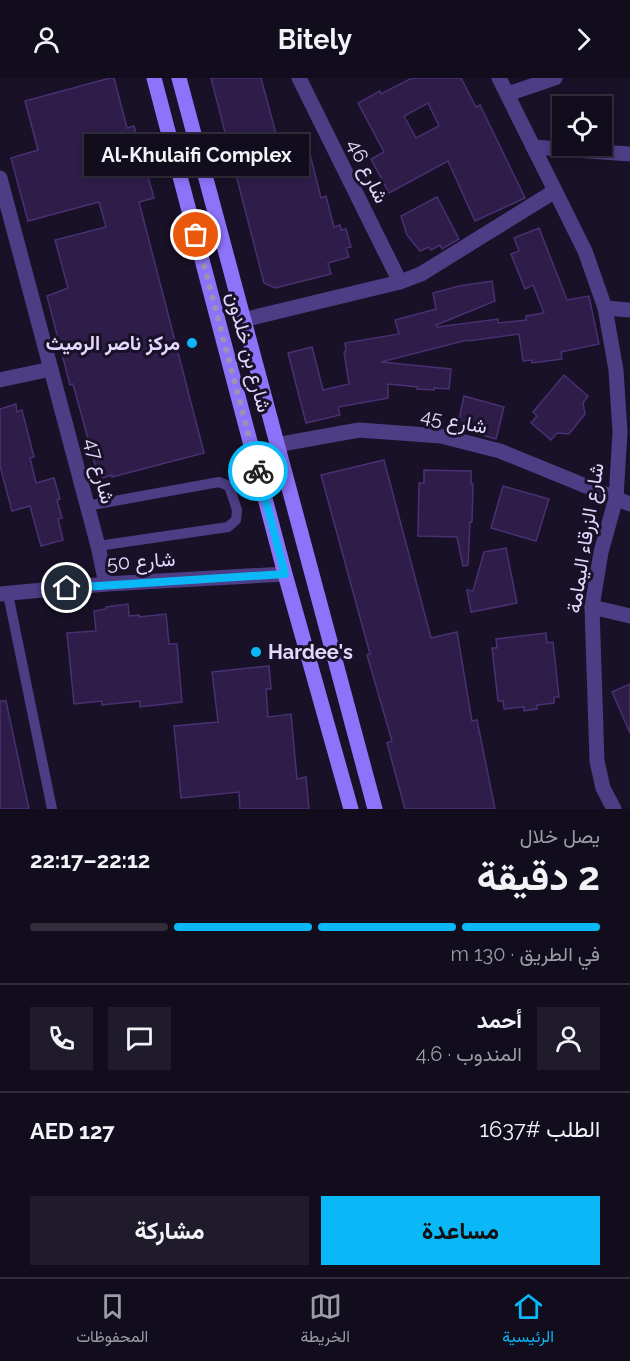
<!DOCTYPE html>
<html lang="ar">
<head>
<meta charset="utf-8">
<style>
	:root { --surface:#120d1d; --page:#1f1b2a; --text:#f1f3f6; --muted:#9c9ca4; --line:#312d3b; --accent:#0bb8f7 }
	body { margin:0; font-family:Raleway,Vazirmatn,sans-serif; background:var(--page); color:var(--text); direction:rtl; height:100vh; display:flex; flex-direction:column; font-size:22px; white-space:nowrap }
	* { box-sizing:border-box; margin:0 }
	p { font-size:20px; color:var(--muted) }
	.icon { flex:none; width:33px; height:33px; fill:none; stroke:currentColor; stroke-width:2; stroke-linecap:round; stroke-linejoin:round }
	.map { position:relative; height:731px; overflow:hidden; direction:ltr }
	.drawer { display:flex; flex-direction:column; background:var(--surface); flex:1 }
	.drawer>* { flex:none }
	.buttons { position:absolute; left:552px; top:18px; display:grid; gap:12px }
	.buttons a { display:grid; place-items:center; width:60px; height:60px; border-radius:0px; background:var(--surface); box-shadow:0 3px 9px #0003,0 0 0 2px var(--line); font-size:30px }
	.pin { position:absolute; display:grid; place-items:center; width:51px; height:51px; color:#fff; margin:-26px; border:3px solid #fff; border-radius:50%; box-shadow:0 2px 6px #0007 }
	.courier { position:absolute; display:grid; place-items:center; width:60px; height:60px; margin:-30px; border:4px solid #0bb8f7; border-radius:50%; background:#fff; color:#222; box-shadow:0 2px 8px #0007 }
	.bubble { position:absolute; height:42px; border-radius:0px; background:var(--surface); box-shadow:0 3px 9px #0003,0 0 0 2px var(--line); font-size:20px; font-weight:700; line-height:42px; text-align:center; direction:rtl }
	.headline em { font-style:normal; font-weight:700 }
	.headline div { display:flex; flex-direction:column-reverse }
	.headline { display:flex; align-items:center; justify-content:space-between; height:102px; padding:0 30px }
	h1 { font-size:39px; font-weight:700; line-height:45px }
	.bar { display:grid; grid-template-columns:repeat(4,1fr); gap:9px 6px; align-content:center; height:72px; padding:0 30px }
	.bar i { height:8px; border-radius:4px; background:var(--line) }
	.bar .current { background:var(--accent) }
	.bar p { grid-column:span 4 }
	.line { display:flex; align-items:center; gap:15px; padding:0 30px; border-top:2px solid var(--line) }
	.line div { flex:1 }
	.round { display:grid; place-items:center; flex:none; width:63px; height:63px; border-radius:0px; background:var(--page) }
	.action { display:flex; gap:12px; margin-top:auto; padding:12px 30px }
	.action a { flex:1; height:69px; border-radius:0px; background:var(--accent); color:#111; font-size:24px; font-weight:700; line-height:69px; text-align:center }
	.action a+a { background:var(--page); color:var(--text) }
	header { display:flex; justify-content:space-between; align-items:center; height:78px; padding:0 30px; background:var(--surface); font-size:27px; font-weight:700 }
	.menu { display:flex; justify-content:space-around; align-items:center; height:84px; border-top:2px solid var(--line); background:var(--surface); font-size:16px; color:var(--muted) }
	.menu a { display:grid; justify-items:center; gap:3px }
	.menu .current { color:var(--accent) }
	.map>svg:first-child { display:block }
	.building { fill:#2d1d48; stroke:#493073; stroke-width:1.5; fill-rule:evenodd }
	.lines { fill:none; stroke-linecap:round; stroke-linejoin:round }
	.lane { stroke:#4c3d85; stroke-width:10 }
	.street { stroke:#4c3d85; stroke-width:15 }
	.secondary { stroke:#8d73fa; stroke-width:15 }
	.done { stroke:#9c92b3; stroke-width:6; stroke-dasharray:0 10.8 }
	.route { stroke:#0bb8f7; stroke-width:8 }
	.poi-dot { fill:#0bb8f7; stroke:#181127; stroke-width:2 }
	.labels { text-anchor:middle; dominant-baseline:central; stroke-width:6; stroke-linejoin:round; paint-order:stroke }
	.street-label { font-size:20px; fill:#e3d8fe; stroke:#181127 }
	.poi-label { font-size:20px; font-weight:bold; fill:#e3d8fe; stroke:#181127; text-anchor:end }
</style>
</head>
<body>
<header><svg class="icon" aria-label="forward" viewBox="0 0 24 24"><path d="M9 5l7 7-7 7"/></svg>Bitely<svg class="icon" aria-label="person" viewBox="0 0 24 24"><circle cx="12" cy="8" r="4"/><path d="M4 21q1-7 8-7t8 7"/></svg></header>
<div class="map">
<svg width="630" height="731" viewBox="0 0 630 731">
	<rect width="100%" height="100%" fill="#181127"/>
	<g class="building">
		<path d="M110 0H114L127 50 134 48 154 120 139 124 204 375 112 399V397L99 401 73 306 70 307 47 218 68 210 55 162 106 149 99 124 28 143 11 80 38 72 25 23Z"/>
		<path d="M211 0H261L279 67 306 60 321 120 326 118 334 149 340 147 341 152 346 151 351 169 346 170 349 179 328 185 331 196 275 210 264 205Z"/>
		<path d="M412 0H461L476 29 480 27 525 120 475 143 448 83 389 115 371 81 384 74 358 25 380 13 381 16ZM428 25 439 48 416 60 404 38Z"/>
		<path d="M437 119 459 161 442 171 440 167 431 172 429 169 420 173 407 157 401 138Z"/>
		<path d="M539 150 567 222 589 218 599 266 561 274 562 281 532 285V282L523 283 519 256 468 263 467 262 381 284 451 291 449 311 434 310V312L417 311 418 309 388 306V320L338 329 340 337 306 345 288 275 312 269 323 312 349 306 344 274 346 273 345 265 399 256 395 242 436 231 433 215 459 208 492 203 495 223 436 247 437 249 498 241V245L526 242V238L544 235 533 207 525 211 511 176 519 173 514 160Z"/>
		<path d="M564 297 588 318 583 325 585 336 569 356 557 355 551 362 531 345 537 338 533 334Z"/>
		<path d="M464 318 504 329 496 361 457 350Z"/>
		<path d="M16 326 17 334 22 332 34 379 30 380 36 405 54 400 60 421 57 422 62 440 58 441 63 462 41 468 30 428 12 433 0 388V331Z"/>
		<path d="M384 382 431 560 457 554 472 643 477 642 495 731H405L387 665 392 663 367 577 370 576 321 397Z"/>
		<path d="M424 392 471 393V406H473L472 444H470L468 487 463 488 457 459 418 458 419 405H424Z"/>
		<path d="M503 408 549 421 536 463 491 450Z"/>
		<path d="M506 470 517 525 471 534 467 512 473 513 484 474Z"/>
		<path d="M128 526 129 538 139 537V539L166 536 169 566H177L182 624 140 629V623L102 627V623L74 626 67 555 96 553 94 533 106 531V529Z"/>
		<path d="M546 555 547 565 553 564 559 619H554V625L537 627V631L524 633V629L504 631 503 623H498L492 570H497L496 561Z"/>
		<path d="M269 588 271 611H266L268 639 291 636 297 701 306 699 309 731H240L239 714 181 720 174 648 218 644 212 594Z"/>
		<path d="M630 606V655L612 614Z"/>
		<path d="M0 623H6L29 731H0Z"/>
	</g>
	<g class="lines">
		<g class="lane">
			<path d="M87 428 219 404 229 408 237 432 236 442 228 449 98 468"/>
			<path d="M8 516 52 731"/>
		</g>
		<g class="street">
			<path d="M299 0 400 204"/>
			<path d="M499 0 585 173 605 230 616 292 620 354 616 420 601 474 592 529 597 683 603 710 614 731"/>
			<path d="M508 16 555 0"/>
			<path d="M533 69 630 76"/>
			<path d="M0 100 98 468 106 506"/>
			<path d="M605 230 630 232"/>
			<path d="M243 242 400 204 421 196 555 113"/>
			<path d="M0 302 51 291"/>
			<path d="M276 367 359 352 441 358 500 373 630 426"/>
			<path d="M0 516 106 506 285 496"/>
			<path d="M592 529 630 538"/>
		</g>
		<g class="secondary">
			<path d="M154 0 285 496 351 731"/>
			<path d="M179 0 375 731"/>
		</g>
	</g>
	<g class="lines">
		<path class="done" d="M196 157 258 393"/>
		<path class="route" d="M67 510 285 496 258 393"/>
	</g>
	<g class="poi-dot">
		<circle cx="192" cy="265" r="6"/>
		<circle cx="256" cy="574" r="6"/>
	</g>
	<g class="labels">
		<g class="street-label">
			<text transform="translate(368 93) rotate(64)">شارع 46</text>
			<text transform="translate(249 274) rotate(75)">شارع بن خلدون</text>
			<text transform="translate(454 343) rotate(10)">شارع 45</text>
			<text transform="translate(100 393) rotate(75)">شارع 47</text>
			<text transform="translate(585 460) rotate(-81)">شارع الزرقاء اليمامة</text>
			<text transform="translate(141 483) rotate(-4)">شارع 50</text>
		</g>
		<g class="poi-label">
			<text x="180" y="265">مركز ناصر الرميث</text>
			<text x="268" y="574" text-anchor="start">Hardee's</text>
		</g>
	</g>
</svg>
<div class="buttons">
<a><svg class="icon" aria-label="locate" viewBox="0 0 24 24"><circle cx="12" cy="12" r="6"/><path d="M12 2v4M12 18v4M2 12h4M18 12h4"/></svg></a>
</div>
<div class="pin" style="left:196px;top:157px;background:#ea580c"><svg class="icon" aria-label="bag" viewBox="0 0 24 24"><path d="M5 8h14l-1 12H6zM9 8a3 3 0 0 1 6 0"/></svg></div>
<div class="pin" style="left:67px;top:510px;background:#1f2937"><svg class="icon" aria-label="home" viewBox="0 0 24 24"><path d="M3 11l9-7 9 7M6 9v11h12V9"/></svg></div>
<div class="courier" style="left:258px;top:393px"><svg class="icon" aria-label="bike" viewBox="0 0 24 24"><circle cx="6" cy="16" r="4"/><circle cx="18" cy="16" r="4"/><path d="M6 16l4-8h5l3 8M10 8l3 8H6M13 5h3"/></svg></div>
<div class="bubble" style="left:84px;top:56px;width:225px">Al-Khulaifi Complex</div>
</div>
<section class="drawer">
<div class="headline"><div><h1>2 دقيقة</h1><p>يصل خلال</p></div><em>22:12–22:17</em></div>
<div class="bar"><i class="current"></i><i class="current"></i><i class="current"></i><i></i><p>في الطريق · 130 m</p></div>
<div class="line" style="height:108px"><a class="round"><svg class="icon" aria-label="person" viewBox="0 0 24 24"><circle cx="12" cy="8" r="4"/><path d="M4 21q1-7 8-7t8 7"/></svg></a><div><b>أحمد</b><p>المندوب · 4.6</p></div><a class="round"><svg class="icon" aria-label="chat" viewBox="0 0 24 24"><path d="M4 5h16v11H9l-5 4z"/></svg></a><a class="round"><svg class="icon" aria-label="phone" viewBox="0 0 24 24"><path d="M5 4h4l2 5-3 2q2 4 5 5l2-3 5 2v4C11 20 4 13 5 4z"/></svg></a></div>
<div class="line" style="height:78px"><div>الطلب #1637</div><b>AED 127</b></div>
<div class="action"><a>مساعدة</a><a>مشاركة</a></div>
</section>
<nav class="menu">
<a class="current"><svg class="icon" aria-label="home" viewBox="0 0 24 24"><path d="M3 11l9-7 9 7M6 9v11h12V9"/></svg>الرئيسية</a>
<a><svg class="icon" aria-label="map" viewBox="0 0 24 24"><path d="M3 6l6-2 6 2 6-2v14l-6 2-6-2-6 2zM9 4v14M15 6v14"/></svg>الخريطة</a>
<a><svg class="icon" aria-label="saved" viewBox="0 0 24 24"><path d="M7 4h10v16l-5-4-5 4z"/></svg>المحفوظات</a>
</nav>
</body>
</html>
